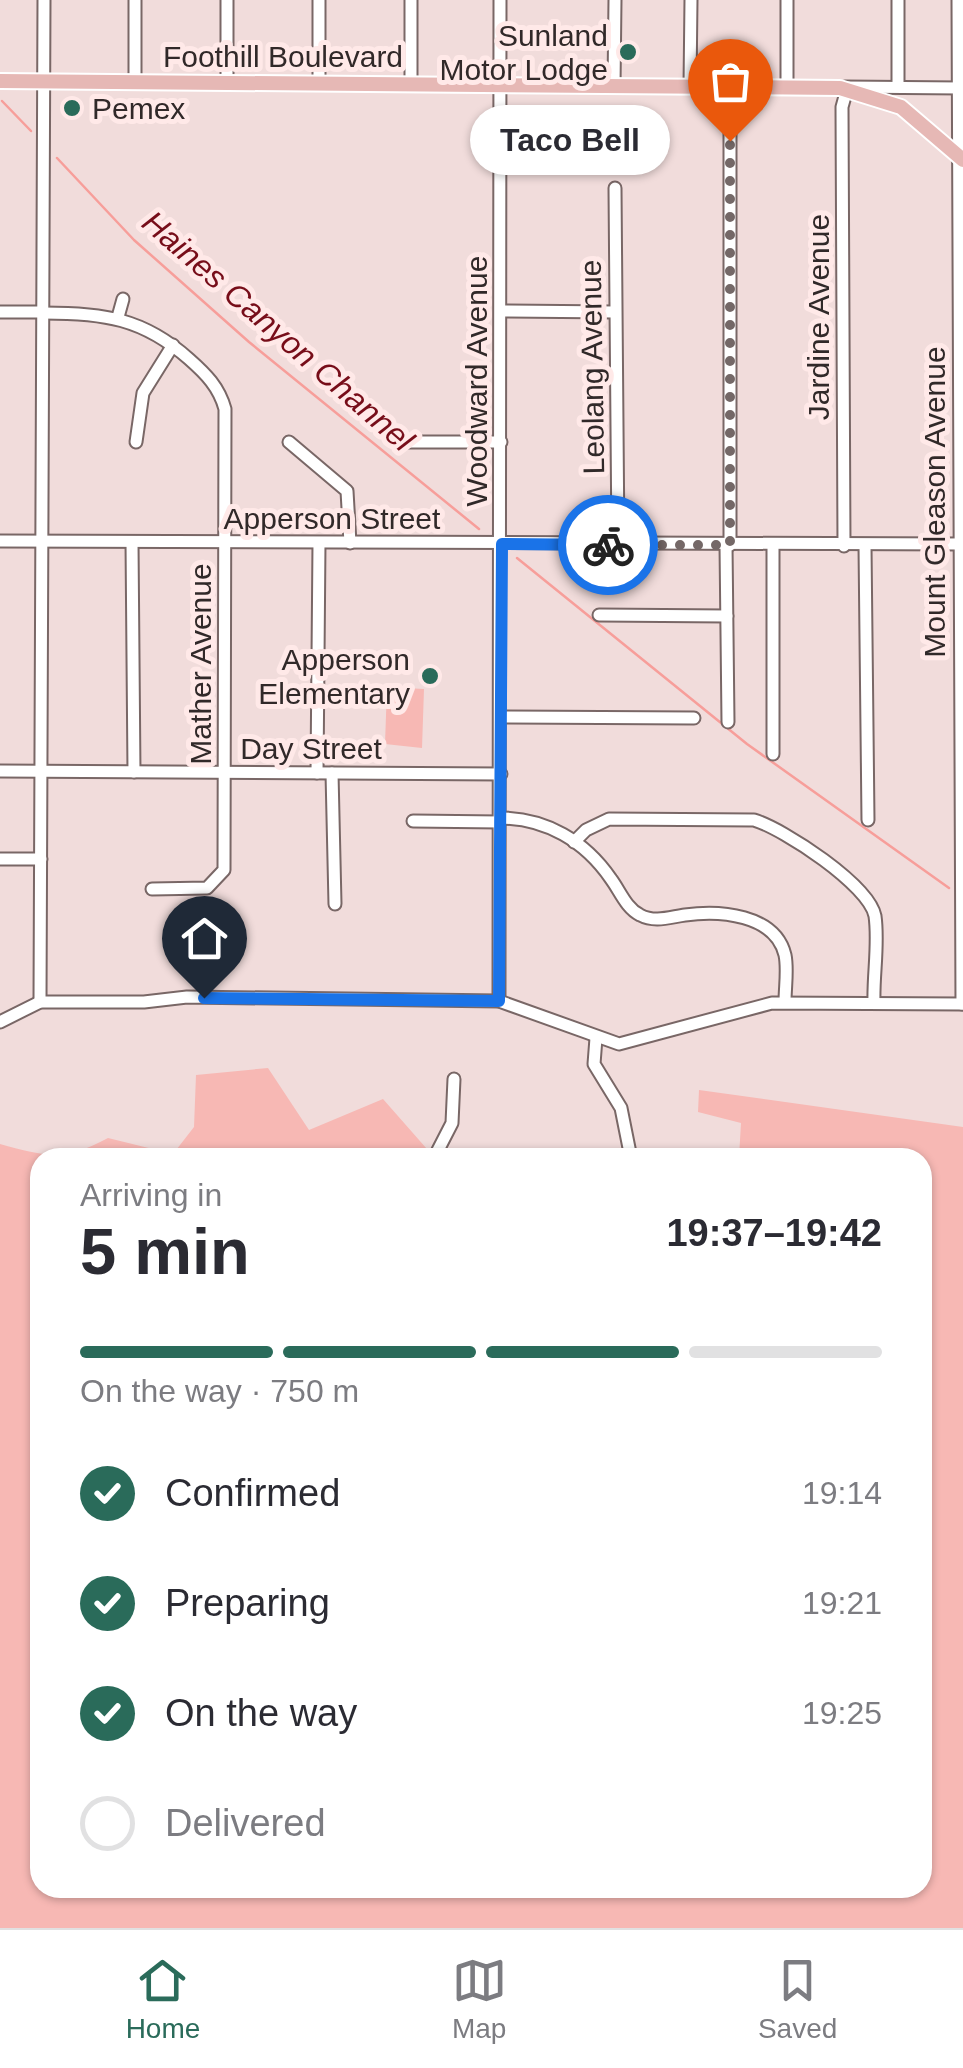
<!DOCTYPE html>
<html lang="en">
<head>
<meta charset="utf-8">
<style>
	:root { --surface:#fff; --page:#f2f2f3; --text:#2b2b33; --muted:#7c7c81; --line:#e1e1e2; --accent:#2a6b5a }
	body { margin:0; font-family:Arial,sans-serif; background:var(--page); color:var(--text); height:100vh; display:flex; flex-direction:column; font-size:38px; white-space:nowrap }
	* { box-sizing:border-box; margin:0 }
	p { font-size:32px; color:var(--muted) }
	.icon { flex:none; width:55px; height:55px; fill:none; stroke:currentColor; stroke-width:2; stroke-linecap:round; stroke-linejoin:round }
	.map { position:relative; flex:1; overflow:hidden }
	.sheet { position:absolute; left:30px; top:1148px; width:902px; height:750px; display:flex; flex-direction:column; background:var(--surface); border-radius:30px; box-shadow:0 2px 8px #0004 }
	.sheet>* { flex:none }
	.pin { position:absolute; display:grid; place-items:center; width:85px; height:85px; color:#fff; margin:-102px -42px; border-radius:50% 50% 50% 0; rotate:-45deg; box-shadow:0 0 10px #0007 }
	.pin .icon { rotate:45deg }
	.courier { position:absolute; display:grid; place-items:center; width:100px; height:100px; margin:-50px; border:8px solid #1a73e8; border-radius:50%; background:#fff; color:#222; box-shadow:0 2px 12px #0007 }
	.bubble { position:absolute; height:70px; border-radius:35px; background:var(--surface); box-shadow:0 2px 8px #0004; font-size:32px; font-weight:800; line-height:70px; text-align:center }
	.head em { font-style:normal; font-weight:800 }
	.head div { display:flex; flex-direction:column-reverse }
	.head { display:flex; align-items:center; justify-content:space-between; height:170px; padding:0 50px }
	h1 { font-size:65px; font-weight:800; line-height:75px }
	.bar { display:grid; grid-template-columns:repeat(4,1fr); gap:15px 10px; align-content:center; height:120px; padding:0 50px }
	.bar i { height:12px; border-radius:8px; background:var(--line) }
	.bar .active { background:var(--accent) }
	.bar p { grid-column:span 4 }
	ol { padding:0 50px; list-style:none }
	li { display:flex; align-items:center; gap:30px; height:110px }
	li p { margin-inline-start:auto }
	li .icon { padding:10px; border-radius:50%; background:var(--accent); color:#fff; stroke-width:4 }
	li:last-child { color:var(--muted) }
	li i { width:55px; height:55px; border:5px solid var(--line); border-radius:50% }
	.menu { display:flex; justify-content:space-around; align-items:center; height:140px; border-top:2px solid var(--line); background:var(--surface); font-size:28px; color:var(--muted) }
	.menu a { display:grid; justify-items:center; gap:5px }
	.menu .active { color:var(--accent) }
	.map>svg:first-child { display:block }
	.green { fill:#f7b8b4 }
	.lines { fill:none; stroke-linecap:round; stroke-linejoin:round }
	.stream { stroke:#f79e9a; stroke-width:2.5 }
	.minor-casing { stroke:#796766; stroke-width:15 }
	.major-casing { stroke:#fff; stroke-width:18 }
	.minor { stroke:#fff; stroke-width:11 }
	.major { stroke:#e6b8b5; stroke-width:14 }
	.done { stroke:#746867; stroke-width:10; stroke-dasharray:0 18 }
	.route { stroke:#1a73e8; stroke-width:12 }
	.poi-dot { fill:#2a6b5a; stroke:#ffe9e8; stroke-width:4 }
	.labels { text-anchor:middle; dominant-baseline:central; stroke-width:10; stroke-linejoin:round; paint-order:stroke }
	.poi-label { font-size:30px; fill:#312929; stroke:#ffe9e8; text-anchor:end }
	.street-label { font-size:30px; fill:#312929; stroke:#ffe9e8 }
	.water-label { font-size:32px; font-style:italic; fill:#770d19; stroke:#ffe9e8 }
</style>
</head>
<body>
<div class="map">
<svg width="963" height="1928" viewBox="0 0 963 1928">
	<rect width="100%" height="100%" fill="#f1dcdb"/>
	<g class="green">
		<path d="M387 687 424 689 422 748 385 744Z"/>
		<path d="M268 1068 309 1130 383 1099 434 1157 40 1158V1888H922V1158L739 1157 741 1123 698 1112 699 1090 963 1127V1928H0V1144C45 1157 66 1161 108 1138L173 1154 194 1127 196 1075Z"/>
	</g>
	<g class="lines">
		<g class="stream">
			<path d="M2 101 31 131"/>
			<path d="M57 158 134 240 249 342 479 529"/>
			<path d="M517 558 747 744 949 888"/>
		</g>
		<defs>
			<g id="minor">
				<path d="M135 0V82"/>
				<path d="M227 0V83"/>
				<path d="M411 0V84"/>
				<path d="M898 0V85"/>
				<path d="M958 0 962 1004"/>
				<path d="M319 83V0"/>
				<path d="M614 86 615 0"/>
				<path d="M690 86 691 0"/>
				<path d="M787 87V0"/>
				<path d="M845 87 961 88"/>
				<path d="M615 188 618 545"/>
				<path d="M501 311 615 312"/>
				<path d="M0 312H44"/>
				<path d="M44 313C103 313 143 318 189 359 206 374 219 387 225 409L224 870 207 888 152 889"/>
				<path d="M118 317 123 299"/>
				<path d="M136 442 143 393 173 345"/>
				<path d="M289 442 347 491 350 543"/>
				<path d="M408 442H501"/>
				<path d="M0 541 963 544"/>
				<path d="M132 542 134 772"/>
				<path d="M726 545 728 722"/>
				<path d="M730 545V87"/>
				<path d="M844 546 842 107 847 89"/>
				<path d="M865 546 868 820"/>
				<path d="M599 615 727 616"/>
				<path d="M501 717 694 718"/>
				<path d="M773 754V545"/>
				<path d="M0 771 501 774"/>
				<path d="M317 773 319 543"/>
				<path d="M332 773 335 904"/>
				<path d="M500 818C546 818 585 841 611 879 620 891 626 908 640 915 655 923 670 917 685 915 719 910 775 914 785 955 788 969 785 987 785 1002"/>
				<path d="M413 821 500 822"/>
				<path d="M574 842 586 830 609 819 754 820C784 829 869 885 875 916 879 944 873 975 874 1003"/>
				<path d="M0 859H41"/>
				<path d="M499 1001 500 0"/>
				<path d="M40 1002 44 0"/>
				<path d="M0 1022 40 1002H144L187 997 499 1001 619 1044 772 1003 963 1004"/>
				<path d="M596 1038 594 1064 621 1108 631 1158"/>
				<path d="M434 1158 452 1123 454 1079"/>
			</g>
			<path id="major" d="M0 81 840 88 901 107 963 160"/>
		</defs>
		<use href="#minor" class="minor-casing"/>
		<use href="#major" class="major-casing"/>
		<use href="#minor" class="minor"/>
		<use href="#major" class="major"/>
	</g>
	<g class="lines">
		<path class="done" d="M608 545H730V141"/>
		<path class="route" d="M204 998 499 1001 502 544 608 545"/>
	</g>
	<g class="poi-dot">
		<circle cx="628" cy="52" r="10"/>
		<circle cx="72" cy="108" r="10"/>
		<circle cx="430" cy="676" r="10"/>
	</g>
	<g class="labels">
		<g class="poi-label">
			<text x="608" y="35">Sunland<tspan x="608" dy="34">Motor Lodge</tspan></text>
			<text x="92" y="108" text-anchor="start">Pemex</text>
			<text x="410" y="659">Apperson<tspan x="410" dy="34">Elementary</tspan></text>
		</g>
		<g class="street-label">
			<text x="283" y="56">Foothill Boulevard</text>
			<text transform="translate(818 317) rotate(-90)">Jardine Avenue</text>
			<text transform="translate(592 367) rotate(-91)">Leolang Avenue</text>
			<text transform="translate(476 381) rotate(-90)">Woodward Avenue</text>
			<text transform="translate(934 502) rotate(-90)">Mount Gleason Avenue</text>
			<text x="332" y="518">Apperson Street</text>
			<text transform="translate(200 664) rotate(-90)">Mather Avenue</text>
			<text x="311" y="748">Day Street</text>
		</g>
		<g class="water-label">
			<text transform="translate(278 331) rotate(41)">Haines Canyon Channel</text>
		</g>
	</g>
</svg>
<div class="pin" style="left:730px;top:141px;background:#ea580c"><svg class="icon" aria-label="bag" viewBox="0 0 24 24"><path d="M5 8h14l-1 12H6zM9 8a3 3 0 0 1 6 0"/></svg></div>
<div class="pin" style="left:204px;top:998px;background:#1f2937"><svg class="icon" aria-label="home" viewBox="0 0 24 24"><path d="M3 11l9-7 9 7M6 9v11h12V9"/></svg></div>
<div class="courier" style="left:608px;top:545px"><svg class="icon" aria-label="bike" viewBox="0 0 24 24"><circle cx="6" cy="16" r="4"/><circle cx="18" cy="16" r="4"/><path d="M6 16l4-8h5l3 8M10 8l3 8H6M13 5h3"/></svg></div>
<div class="bubble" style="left:470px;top:105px;width:200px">Taco Bell</div>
<section class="sheet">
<div class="head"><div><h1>5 min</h1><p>Arriving in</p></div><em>19:37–19:42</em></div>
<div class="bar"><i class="active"></i><i class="active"></i><i class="active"></i><i></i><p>On the way · 750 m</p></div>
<ol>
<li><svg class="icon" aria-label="check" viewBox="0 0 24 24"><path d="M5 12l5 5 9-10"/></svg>Confirmed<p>19:14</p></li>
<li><svg class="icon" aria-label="check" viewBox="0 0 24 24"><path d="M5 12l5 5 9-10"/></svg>Preparing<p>19:21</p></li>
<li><svg class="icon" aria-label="check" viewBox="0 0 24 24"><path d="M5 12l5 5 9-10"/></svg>On the way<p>19:25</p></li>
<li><i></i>Delivered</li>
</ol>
</section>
</div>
<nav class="menu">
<a class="active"><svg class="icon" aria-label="home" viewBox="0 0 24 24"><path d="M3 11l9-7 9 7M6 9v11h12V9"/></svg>Home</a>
<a><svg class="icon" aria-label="map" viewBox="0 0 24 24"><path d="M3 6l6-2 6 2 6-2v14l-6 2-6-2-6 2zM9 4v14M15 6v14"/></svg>Map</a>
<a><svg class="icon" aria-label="saved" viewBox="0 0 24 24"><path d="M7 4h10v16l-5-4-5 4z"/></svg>Saved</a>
</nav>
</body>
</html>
